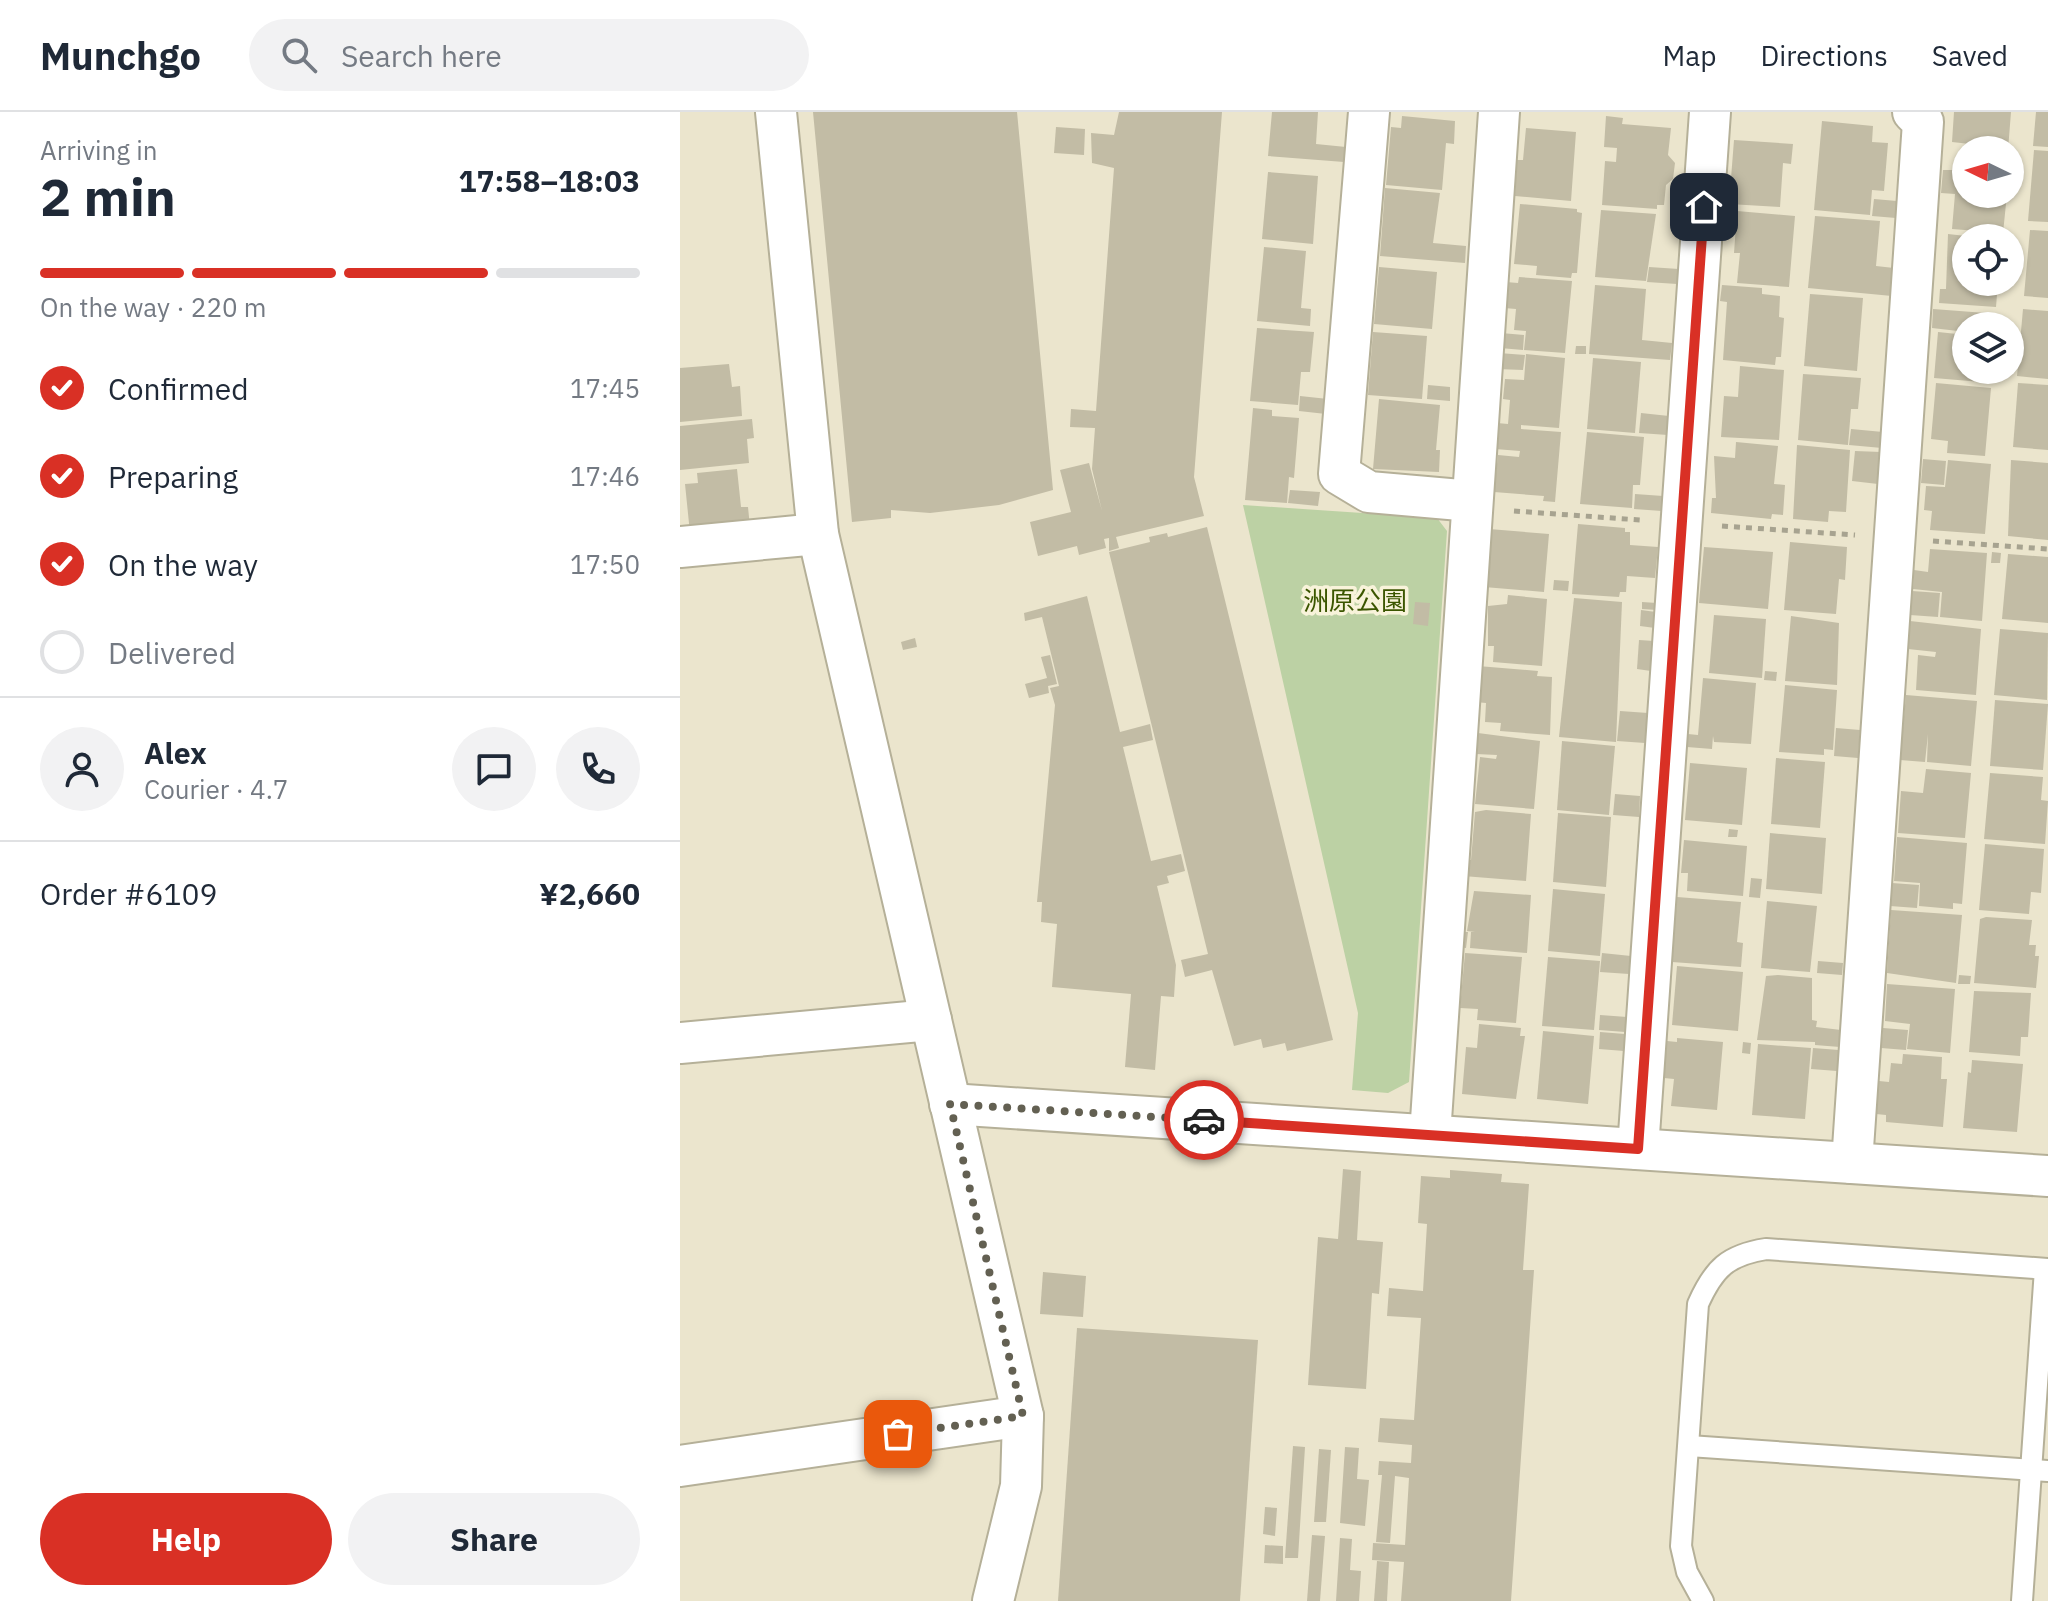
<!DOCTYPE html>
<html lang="en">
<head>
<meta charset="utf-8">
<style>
	:root { --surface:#fff; --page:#f2f2f3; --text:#1f2937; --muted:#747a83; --line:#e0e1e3; --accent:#d93025 }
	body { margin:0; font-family:"IBM Plex Sans","Noto Sans JP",sans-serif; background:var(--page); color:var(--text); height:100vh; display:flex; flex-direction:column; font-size:30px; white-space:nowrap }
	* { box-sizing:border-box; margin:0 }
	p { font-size:26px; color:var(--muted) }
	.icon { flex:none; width:44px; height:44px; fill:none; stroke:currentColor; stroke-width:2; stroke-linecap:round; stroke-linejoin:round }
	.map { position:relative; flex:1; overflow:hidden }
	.details { display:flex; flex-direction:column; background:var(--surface); width:680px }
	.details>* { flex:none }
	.needle { width:52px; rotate:275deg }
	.controls { position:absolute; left:1272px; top:24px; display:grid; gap:16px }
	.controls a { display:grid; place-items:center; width:72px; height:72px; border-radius:50%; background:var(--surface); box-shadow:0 2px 6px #0004; font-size:40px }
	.pin { position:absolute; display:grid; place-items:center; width:68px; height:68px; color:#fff; margin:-34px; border-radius:16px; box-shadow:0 4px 12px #0006 }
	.courier { position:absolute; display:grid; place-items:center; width:80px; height:80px; margin:-40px; border:6px solid #d93025; border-radius:50%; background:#fff; color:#222; box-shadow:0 2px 10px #0007 }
	.head em { font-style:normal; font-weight:700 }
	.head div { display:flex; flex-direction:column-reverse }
	.head { display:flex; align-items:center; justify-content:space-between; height:136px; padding:0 40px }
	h1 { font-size:52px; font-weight:700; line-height:60px }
	.bar { display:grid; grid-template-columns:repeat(4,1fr); gap:12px 8px; align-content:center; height:96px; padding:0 40px }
	.bar i { height:10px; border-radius:6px; background:var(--line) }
	.bar .current { background:var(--accent) }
	.bar p { grid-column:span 4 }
	.line { display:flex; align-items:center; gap:20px; padding:0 40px; border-top:2px solid var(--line) }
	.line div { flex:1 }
	.round { display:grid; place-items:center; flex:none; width:84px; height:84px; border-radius:42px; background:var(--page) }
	ol { padding:0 40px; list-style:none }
	li { display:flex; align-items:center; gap:24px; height:88px }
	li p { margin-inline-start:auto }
	li .icon { padding:8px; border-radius:50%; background:var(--accent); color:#fff; stroke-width:4 }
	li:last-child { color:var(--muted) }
	li i { width:44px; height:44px; border:4px solid var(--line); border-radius:50% }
	.button { display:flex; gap:16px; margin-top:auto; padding:16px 40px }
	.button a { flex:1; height:92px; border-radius:48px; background:var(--accent); color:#fff; font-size:32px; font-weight:700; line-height:92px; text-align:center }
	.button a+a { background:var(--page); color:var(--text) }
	header { display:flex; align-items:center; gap:48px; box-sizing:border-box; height:112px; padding:0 40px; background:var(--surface); border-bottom:2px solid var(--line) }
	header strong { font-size:38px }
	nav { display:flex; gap:44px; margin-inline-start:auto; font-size:28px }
	.search { width:560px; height:72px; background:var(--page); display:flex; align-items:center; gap:20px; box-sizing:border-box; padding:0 28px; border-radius:44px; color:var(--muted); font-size:30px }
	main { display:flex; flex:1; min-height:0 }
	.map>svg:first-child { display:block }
	.green { fill:#bcd1a4 }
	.building { fill:#c2bca5 }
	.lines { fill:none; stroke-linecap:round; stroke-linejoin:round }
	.lane-casing { stroke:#b5b098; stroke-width:24 }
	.street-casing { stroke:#b5b098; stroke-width:44 }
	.path { stroke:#a7a390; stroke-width:5; stroke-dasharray:6 6; stroke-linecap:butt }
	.lane { stroke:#fff; stroke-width:20 }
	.street { stroke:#fff; stroke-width:40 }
	.done { stroke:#636052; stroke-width:8; stroke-dasharray:0 14.4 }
	.route { stroke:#d93025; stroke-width:10 }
	.labels { text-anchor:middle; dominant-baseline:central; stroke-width:7; stroke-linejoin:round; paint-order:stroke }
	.park-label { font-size:26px; fill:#3b5600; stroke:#f8f3da }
</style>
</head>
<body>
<header>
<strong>Munchgo</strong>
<div class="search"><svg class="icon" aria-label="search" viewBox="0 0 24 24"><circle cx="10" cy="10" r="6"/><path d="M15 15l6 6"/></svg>Search here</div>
<nav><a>Map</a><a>Directions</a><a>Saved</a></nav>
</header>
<main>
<section class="details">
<div class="head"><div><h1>2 min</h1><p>Arriving in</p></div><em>17:58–18:03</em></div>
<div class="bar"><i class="current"></i><i class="current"></i><i class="current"></i><i></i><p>On the way · 220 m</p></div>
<ol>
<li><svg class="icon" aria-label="check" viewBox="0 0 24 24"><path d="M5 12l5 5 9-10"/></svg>Confirmed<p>17:45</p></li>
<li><svg class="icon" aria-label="check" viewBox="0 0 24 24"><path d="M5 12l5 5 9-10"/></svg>Preparing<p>17:46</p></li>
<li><svg class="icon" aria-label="check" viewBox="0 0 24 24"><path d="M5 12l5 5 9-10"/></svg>On the way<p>17:50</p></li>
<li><i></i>Delivered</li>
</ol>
<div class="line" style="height:144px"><a class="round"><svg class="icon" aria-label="person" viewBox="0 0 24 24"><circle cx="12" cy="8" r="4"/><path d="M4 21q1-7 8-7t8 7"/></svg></a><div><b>Alex</b><p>Courier · 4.7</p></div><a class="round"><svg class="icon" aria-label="chat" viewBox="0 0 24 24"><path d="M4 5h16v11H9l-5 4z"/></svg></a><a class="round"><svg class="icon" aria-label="phone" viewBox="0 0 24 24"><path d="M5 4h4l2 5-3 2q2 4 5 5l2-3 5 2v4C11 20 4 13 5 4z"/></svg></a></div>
<div class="line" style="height:104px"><div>Order #6109</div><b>¥2,660</b></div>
<div class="button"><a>Help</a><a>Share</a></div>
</section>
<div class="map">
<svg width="1368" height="1489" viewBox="0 0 1368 1489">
	<rect width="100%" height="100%" fill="#ebe5cd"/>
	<path class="green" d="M563 393 757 406 767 419 729 970 708 981 672 978 678 901Z"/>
	<g class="building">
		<path d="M133 0H337L373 378 319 393 250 401 211 398V406L172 410Z"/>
		<path d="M439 0H542L514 365 524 404 436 425 439 436 429 439V426L424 427 426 436 399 443 397 434 358 444 350 410 391 400 380 358 409 351 422 399 412 357 415 316 390 315 391 297 416 299 434 56 412 51 411 21 434 23Z"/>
		<path d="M592 0H638L636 32 666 35 664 50 588 44Z"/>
		<path d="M1274 0H1331L1328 38H1289L1290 32 1272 30Z"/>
		<path d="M1356 0H1368V35L1353 34Z"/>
		<path d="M722 4 775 9 774 32 766 31 762 78 706 73 711 15 721 16Z"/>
		<path d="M926 4 943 6 942 12 991 16 988 43 995 51 993 67 986 73 984 93H977V97L922 93 925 49 936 50 937 36 924 35Z"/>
		<path d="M1142 9 1193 14 1192 30 1208 31 1204 79 1192 78 1190 103 1134 98Z"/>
		<path d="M376 15 405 17 404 43 374 41Z"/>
		<path d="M846 16 896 20 891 89 835 84 837 48H843Z"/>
		<path d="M1054 28 1113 32 1111 52 1103 51 1100 95 1049 92Z"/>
		<path d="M1354 38 1368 39V110L1348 109Z"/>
		<path d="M1263 58H1286V82H1327L1323 121 1272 117 1275 82 1261 81Z"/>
		<path d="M588 60 638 64 633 132 582 127Z"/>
		<path d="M705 76 760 81 753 131 786 134 785 151 700 144Z"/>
		<path d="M1194 87 1217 89 1216 106 1192 104Z"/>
		<path d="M840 92 897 97V100L902 101 897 161H892L891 166 856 163 857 154 834 152Z"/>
		<path d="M921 98 976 102 966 169 915 165Z"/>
		<path d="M1057 99 1115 104 1109 175 1057 171 1060 141H1054Z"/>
		<path d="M1135 104 1200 109 1196 154 1214 156 1212 184 1128 176Z"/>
		<path d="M1350 118 1368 119V186L1344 184Z"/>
		<path d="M1268 122 1286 124V170H1318L1316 195 1259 191 1260 177H1266Z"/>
		<path d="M584 135 626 139 621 196 631 197 630 214 577 209Z"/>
		<path d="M699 155 757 160 752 217 694 212Z"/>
		<path d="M969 155 999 157 997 172 967 170Z"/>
		<path d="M839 165 892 169 885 241 844 238 846 219 834 218 836 197 824 196 826 170 838 171Z"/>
		<path d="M915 173 966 177 962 228 992 231 990 248 909 242Z"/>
		<path d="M1042 173 1082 176V182L1100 184 1099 205 1104 206 1101 245H1096L1095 253 1043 248 1047 190 1040 189Z"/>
		<path d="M1130 182 1183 186 1177 259 1124 254Z"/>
		<path d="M1253 197 1319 202 1318 214H1286V258H1314L1313 271 1254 266 1258 220 1277 222 1278 219 1252 216Z"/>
		<path d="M1343 197 1368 199V267L1337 264Z"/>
		<path d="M577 216 634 220 630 260H621L618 293 570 289Z"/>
		<path d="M693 220 747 224 742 287 688 283Z"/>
		<path d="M821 221 844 223 843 238 820 236Z"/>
		<path d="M896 234H906V242H895Z"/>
		<path d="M819 241 845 243 843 258 817 257Z"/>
		<path d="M846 242 885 246 879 316 841 313V317L881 320 875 390 863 389 864 384 814 380 818 343 839 345 840 339 815 337 817 311 828 312 830 288 823 287 825 267 844 268Z"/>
		<path d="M913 246 961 250 955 321 907 317Z"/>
		<path d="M49 252 52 275 60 274 62 304 0 310V256Z"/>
		<path d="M1060 254 1104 258 1099 328 1041 325 1044 284 1058 285Z"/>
		<path d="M1123 262 1181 266 1178 297H1171L1168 333 1118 328Z"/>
		<path d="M1256 271 1311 276 1305 344 1267 341 1268 329 1251 327Z"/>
		<path d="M1338 271 1368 273V338L1333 335Z"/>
		<path d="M748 273 770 275V289L747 287Z"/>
		<path d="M620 284 648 287 646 302 619 299Z"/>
		<path d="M699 287 760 293 756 338H760L759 360 693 357Z"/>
		<path d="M573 296 592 298V304L619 306 614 366 609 365 607 391 565 388Z"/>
		<path d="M961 301 989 304 988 323 959 321Z"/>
		<path d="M72 307 74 326 67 327 69 351 0 358V314Z"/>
		<path d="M1171 317 1203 320 1202 336 1169 333Z"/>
		<path d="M907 320 964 325 960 373H953L952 396 900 392Z"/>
		<path d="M1056 330 1098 334 1094 372 1105 373 1103 403 1092 402 1091 407 1031 401 1032 386H1036L1034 344 1055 346Z"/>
		<path d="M1117 333 1170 338 1166 400 1149 399 1148 410 1113 407Z"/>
		<path d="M1175 339 1201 340 1198 372 1172 369Z"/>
		<path d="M1243 347 1266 349 1264 373 1241 371Z"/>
		<path d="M1268 348 1311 352 1305 422 1250 418 1252 399 1244 398 1246 374 1265 375Z"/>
		<path d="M1331 348 1368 351V428L1328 424Z"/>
		<path d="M57 357 61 395H68L70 415 10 421 5 372 18 371 17 361Z"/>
		<path d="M610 378 640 380 638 394 608 391Z"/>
		<path d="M955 382 983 384 982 399 954 397Z"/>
		<path d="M898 412 945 416V420H950V433L978 435 975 466 947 464 946 480H940L939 485 892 482Z"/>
		<path d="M527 415 653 928 607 939 605 931 583 936 581 927 554 934 532 858 505 865 501 848 528 842 429 440 470 430 469 425 487 421 488 425Z"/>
		<path d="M809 417 869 422 864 480 804 475Z"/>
		<path d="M1110 430 1167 435 1165 468 1159 467 1156 502 1104 498Z"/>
		<path d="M1024 435 1093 440 1088 497 1019 491Z"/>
		<path d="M1250 437 1307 441 1302 509 1260 505 1262 480 1233 477 1234 458 1248 460Z"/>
		<path d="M1312 440 1321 441 1320 451H1311Z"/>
		<path d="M1328 442 1368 445V511L1322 507Z"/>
		<path d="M874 468 889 469 888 479 873 478Z"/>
		<path d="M1232 479 1260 481 1258 505 1230 503Z"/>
		<path d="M828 483 867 487 862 554 813 550 814 534H808V494L827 492Z"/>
		<path d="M407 484 440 620 470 612 473 628 443 635 471 749 501 742 505 759 487 764 489 771 477 774 496 853 494 885 481 884 475 958 445 955 451 882 372 875 377 812 361 810 362 790H357L375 593 370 576 379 574 362 505 345 509 344 501Z"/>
		<path d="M894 486 942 490 936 630 879 625Z"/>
		<path d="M735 490 750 491 748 514 733 512Z"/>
		<path d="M962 490 977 491V498L962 497Z"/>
		<path d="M961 498 976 500 975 516 960 514Z"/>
		<path d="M1034 503 1086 507 1082 566 1029 561Z"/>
		<path d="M1111 504 1159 511 1157 573 1105 569Z"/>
		<path d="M1230 509 1301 517 1296 583 1236 578 1238 543 1255 545 1256 540 1228 537Z"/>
		<path d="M1320 517 1368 521 1367 588 1314 583Z"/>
		<path d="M235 526 237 535 223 538 221 530Z"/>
		<path d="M959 528 974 529 971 559 957 557Z"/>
		<path d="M370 543 377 572 368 574 369 581 349 586 345 572 367 566 361 545Z"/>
		<path d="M798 554 858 559 857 564 872 565 870 623 820 619 821 611 805 610 806 591 795 590Z"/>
		<path d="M1085 559 1097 560 1096 569 1084 568Z"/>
		<path d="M1023 566 1076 571 1071 632 1034 630 1033 624 1032 637 1007 635 1008 622 1018 623Z"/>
		<path d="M1105 573 1157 578 1153 638 1144 637V643L1099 640Z"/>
		<path d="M1226 583 1297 589 1291 654 1247 650 1248 622 1245 650 1220 648Z"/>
		<path d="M1315 588 1368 592 1363 658 1310 654Z"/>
		<path d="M940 599 968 601 965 631 937 629Z"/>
		<path d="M1156 616 1180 618 1178 646 1154 644Z"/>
		<path d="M798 621 860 629 854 697 795 692 800 645 816 647 817 643 796 642Z"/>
		<path d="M882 629 935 634 929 703 877 698Z"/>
		<path d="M1096 646 1145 650 1140 716 1091 712Z"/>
		<path d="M1010 651 1067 656 1062 713 1005 708Z"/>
		<path d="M1246 657 1291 661 1285 726 1218 721 1221 679 1243 681Z"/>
		<path d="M1310 661 1363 665 1361 688 1368 689 1365 732 1304 727Z"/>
		<path d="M935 682 960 684 959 705 933 703Z"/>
		<path d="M806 698 851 702 846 769 783 764 784 748H791L795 700Z"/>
		<path d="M878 701 931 705 926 775 873 770Z"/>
		<path d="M1049 717 1058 718 1057 725H1048Z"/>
		<path d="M1090 721 1146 726 1142 782 1086 777Z"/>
		<path d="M1217 725 1287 731 1282 792 1273 791V797L1239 794 1240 771 1214 769Z"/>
		<path d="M1004 728 1067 734 1063 784 1007 779 1008 761H1001Z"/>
		<path d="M1305 732 1364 737 1361 781 1351 780 1349 802 1299 798Z"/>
		<path d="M1071 766 1082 767 1080 786 1069 785Z"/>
		<path d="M1212 771 1239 773 1237 796 1210 794Z"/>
		<path d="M873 777 925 782 920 844 868 839Z"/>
		<path d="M794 779 851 783 847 841 790 836 791 820H795L787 819Z"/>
		<path d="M997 785 1061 790 1057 830 1063 831 1061 855 992 850Z"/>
		<path d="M1087 789 1137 794 1130 860 1081 856Z"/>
		<path d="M1211 798 1282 803 1276 871 1207 861Z"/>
		<path d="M1306 805 1352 808 1349 833H1356L1355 844H1359L1356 876 1294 871 1300 807Z"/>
		<path d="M778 820H788L786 836 777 835Z"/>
		<path d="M785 841 842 845 836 911 797 908 798 897 780 896Z"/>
		<path d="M922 841 951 844 949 862 920 860Z"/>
		<path d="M868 845 920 849 914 918 862 914Z"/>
		<path d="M1138 849 1163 851 1162 863 1137 861Z"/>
		<path d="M997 854 1063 860 1058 919 992 913Z"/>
		<path d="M1098 863 1132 866V908L1137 909 1136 915 1161 918 1160 935 1135 933V930L1077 928 1086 864Z"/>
		<path d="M1279 863 1291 864 1290 872H1278Z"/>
		<path d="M1207 872 1275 877 1270 941 1227 937 1230 912 1205 909Z"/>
		<path d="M1294 879 1351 881 1348 925H1341L1340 944 1289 940Z"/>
		<path d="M920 903 947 905 945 920 919 918Z"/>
		<path d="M799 912 841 916 840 924H845L836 987 782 982 786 935 797 936Z"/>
		<path d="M1203 916 1228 918 1226 938 1201 936Z"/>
		<path d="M863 919 914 924 908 992 857 987Z"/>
		<path d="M920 920 945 922 944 939 919 937Z"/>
		<path d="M997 926 1043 930 1037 998 991 994 994 967 984 966 987 929 997 930Z"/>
		<path d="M1063 930 1071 931 1070 942 1062 941Z"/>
		<path d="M1078 932 1131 936 1125 1007 1072 1003Z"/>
		<path d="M1133 936 1159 938 1157 959 1131 957Z"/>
		<path d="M1223 942 1262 945 1261 967H1267L1263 1015 1206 1010V1003L1196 1002 1199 969 1209 970 1211 951 1222 952Z"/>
		<path d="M1292 948 1343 952 1337 1020 1283 1016 1288 960 1291 961Z"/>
		<path d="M663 1057 681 1059 677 1128 703 1130 699 1182 692 1181 686 1277 628 1273 638 1125 658 1127Z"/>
		<path d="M770 1058 822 1062 821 1070 849 1072 843 1158H854L831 1489H721L724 1450 692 1448 693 1431 725 1433 729 1366 715 1364 710 1431 696 1430 702 1363H698L699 1349 731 1351 732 1333 698 1330 700 1306 734 1308 741 1206 707 1204 709 1176 743 1179 747 1112 738 1111 741 1064 770 1066Z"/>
		<path d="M363 1160 406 1164 403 1205 360 1202Z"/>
		<path d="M397 1216 578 1228 560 1489H378Z"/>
		<path d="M613 1334 625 1335 618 1446H605Z"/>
		<path d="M665 1335 679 1336 677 1367 689 1368 685 1414 660 1411Z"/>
		<path d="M639 1337 651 1338 646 1410H634Z"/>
		<path d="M585 1395 597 1396 595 1424 583 1422Z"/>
		<path d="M632 1423 645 1424 640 1489H627Z"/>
		<path d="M660 1426 672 1427 670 1458 681 1459 679 1489H656Z"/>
		<path d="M585 1433 603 1434V1452L584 1451Z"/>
		<path d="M697 1449 709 1450 707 1489H694Z"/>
	</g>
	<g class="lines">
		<defs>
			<g id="lane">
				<path d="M1009 1334 1368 1359"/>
				<path d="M1023 1489 1007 1460 1001 1434 1018 1192C1034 1156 1048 1143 1086 1137L1368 1157"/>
				<path d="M1342 1489 1365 1157"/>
			</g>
			<g id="street">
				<path d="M96 0 138 422 343 1304 341 1374 313 1489"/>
				<path d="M689 0 659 362 689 380 792 389"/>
				<path d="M0 435 138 422"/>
				<path d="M0 931 251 908"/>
				<path d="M270 992 1368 1064"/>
				<path d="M750 1023 819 0"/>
				<path d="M958 1037 1030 0"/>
				<path d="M1172 1051 1243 10 1233 0"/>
				<path d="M0 1354 343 1304"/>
			</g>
		</defs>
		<use href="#lane" class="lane-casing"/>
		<use href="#street" class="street-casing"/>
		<g class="path">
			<path d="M834 399 960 408"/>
			<path d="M1042 414 1175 423"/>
			<path d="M1253 429 1368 437"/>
		</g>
		<use href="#lane" class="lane"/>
		<use href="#street" class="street"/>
	</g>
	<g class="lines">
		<path class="done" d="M218 1322 343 1304 270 992 524 1008"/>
		<path class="route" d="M524 1008 958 1037 1024 95"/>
	</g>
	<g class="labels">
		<g class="park-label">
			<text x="675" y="488">洲原公園</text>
		</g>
	</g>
</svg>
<div class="controls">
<a><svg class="needle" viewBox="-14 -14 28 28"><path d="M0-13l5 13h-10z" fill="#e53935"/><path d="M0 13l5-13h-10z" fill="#747a83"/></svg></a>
<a><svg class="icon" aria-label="locate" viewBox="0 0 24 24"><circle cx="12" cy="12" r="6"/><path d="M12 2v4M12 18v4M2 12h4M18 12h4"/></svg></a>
<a><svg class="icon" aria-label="layers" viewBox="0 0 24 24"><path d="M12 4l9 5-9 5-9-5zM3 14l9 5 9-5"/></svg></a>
</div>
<div class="pin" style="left:218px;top:1322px;background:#ea580c"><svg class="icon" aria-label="bag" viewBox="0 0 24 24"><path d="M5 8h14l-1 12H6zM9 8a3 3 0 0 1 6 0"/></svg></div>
<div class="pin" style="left:1024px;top:95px;background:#1f2937"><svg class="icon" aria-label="home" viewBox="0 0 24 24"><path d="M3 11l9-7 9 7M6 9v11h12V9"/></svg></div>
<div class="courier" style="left:524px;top:1008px"><svg class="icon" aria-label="car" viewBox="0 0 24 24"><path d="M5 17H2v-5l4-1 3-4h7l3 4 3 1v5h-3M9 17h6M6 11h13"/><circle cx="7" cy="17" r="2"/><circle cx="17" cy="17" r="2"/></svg></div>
</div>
</main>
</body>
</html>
